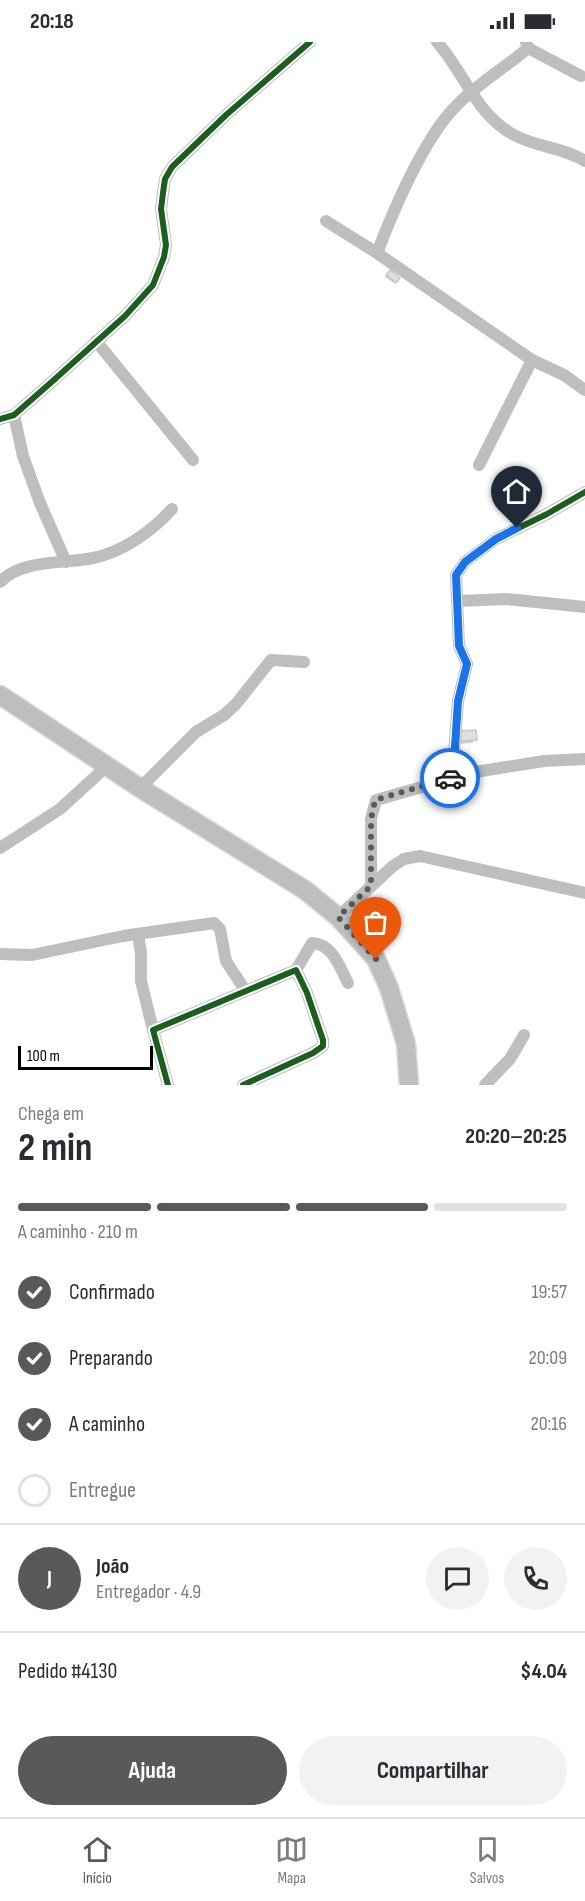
<!DOCTYPE html>
<html lang="pt">
<head>
<meta charset="utf-8">
<style>
	:root { --surface:#fff; --page:#f2f2f3; --text:#2b2b33; --muted:#7c7c81; --line:#e1e1e2; --accent:#595959 }
	body { margin:0; font-family:"Sofia Sans Condensed",sans-serif; background:var(--page); color:var(--text); height:100vh; display:flex; flex-direction:column; font-size:22px; white-space:nowrap }
	* { box-sizing:border-box; margin:0 }
	p { font-size:20px; color:var(--muted) }
	.icon { flex:none; width:33px; height:33px; fill:none; stroke:currentColor; stroke-width:2; stroke-linecap:round; stroke-linejoin:round }
	.map { position:relative; height:1043px; overflow:hidden }
	.panel { display:flex; flex-direction:column; background:var(--surface); flex:1 }
	.panel>* { flex:none }
	.scale { position:absolute; left:18px; bottom:15px; width:135px; box-sizing:border-box; padding-left:6px; border:3px solid #000; border-top:0; font-size:16px; line-height:21px; white-space:nowrap; color:#000; -webkit-text-stroke:4px #fff; paint-order:stroke }
	.pin { position:absolute; display:grid; place-items:center; width:51px; height:51px; color:#fff; margin:-62px -26px; border-radius:50% 50% 50% 0; rotate:-45deg; box-shadow:0 0 6px #0007 }
	.pin .icon { rotate:45deg }
	.courier { position:absolute; display:grid; place-items:center; width:60px; height:60px; margin:-30px; border:4px solid #1a73e8; border-radius:50%; background:#fff; color:#222; box-shadow:0 2px 8px #0007 }
	.overview em { font-style:normal; font-weight:700 }
	.overview div { display:flex; flex-direction:column-reverse }
	.overview { display:flex; align-items:center; justify-content:space-between; height:102px; padding:0 18px }
	h1 { font-size:39px; font-weight:700; line-height:45px }
	.bar { display:grid; grid-template-columns:repeat(4,1fr); gap:9px 6px; align-content:center; height:72px; padding:0 18px }
	.bar i { height:8px; border-radius:4px; background:var(--line) }
	.bar .on { background:var(--accent) }
	.bar p { grid-column:span 4 }
	.line { display:flex; align-items:center; gap:15px; padding:0 18px; border-top:2px solid var(--line) }
	.line div { flex:1 }
	.round { display:grid; place-items:center; flex:none; width:63px; height:63px; border-radius:32px; background:var(--page) }
	ol { padding:0 18px; list-style:none }
	li { display:flex; align-items:center; gap:18px; height:66px }
	li p { margin-inline-start:auto }
	li .icon { padding:6px; border-radius:50%; background:var(--accent); color:#fff; stroke-width:4 }
	li:last-child { color:var(--muted) }
	li i { width:33px; height:33px; border:3px solid var(--line); border-radius:50% }
	.primary-button { display:flex; gap:12px; margin-top:auto; padding:12px 18px }
	.primary-button a { flex:1; height:69px; border-radius:36px; background:var(--accent); color:#fff; font-size:24px; font-weight:700; line-height:69px; text-align:center }
	.primary-button a+a { background:var(--page); color:var(--text) }
	.status { display:flex; justify-content:space-between; align-items:center; height:42px; padding:0 30px; background:var(--surface); direction:ltr }
	.status svg { height:16px; fill:currentColor }
	.tabs { display:flex; justify-content:space-around; align-items:center; height:84px; border-top:2px solid var(--line); background:var(--surface); font-size:16px; color:var(--muted) }
	.tabs a { display:grid; justify-items:center; gap:3px }
	.tabs .on { color:var(--accent) }
	.map>svg:first-child { display:block }
	.shadow { fill:#0003 }
	.building { fill:#dfdfdf; stroke:#c7c7c7; stroke-width:1.5 }
	.lines { fill:none; stroke-linecap:round; stroke-linejoin:round }
	.highway-casing { stroke:#dbdbdb; stroke-width:21 }
	.minor { stroke:#bebebe; stroke-width:12 }
	.highway { stroke:#bebebe; stroke-width:18 }
	.cycleway-casing { stroke:#fff; stroke-width:10 }
	.cycleway { stroke:#1b5e20; stroke-width:6 }
	.done { stroke:#595959; stroke-width:6; stroke-dasharray:0 10.8 }
	.route { stroke:#1a73e8; stroke-width:8 }
</style>
</head>
<body>
<div class="status"><b>20:18</b><svg viewBox="0 0 49 12"><path d="M0 12V9h3v3zM5 12V6h3v6zM10 12V3h3v9zM15 12V0h3v12zM26 1h20v11H26zM47 4h2v5h-2z"/></svg></div>
<div class="map">
<svg width="585" height="1043" viewBox="0 0 585 1043">
	<rect width="100%" height="100%" fill="#fff"/>
	<g class="shadow">
		<path d="M390 230 398 237 394 241 385 235Z"/>
		<path d="M457 694 475 697 472 701 458 702Z"/>
	</g>
	<g class="building">
		<path d="M390 228 400 236 396 241 386 233Z"/>
		<path d="M476 688 477 698 461 699 460 689Z"/>
	</g>
	<g class="lines">
		<defs>
			<path id="highway" d="M0 653 140 746 305 848 338 875 376 917 389 946 406 1002 409 1043"/>
		</defs>
		<use href="#highway" class="highway-casing"/>
		<g class="minor">
			<path d="M437 0C465 31 476 74 516 94 537 105 565 106 585 119"/>
			<path d="M526 0 528 6 581 34"/>
			<path d="M326 179 377 211 532 318 564 333 585 348"/>
			<path d="M377 211C393 169 424 96 456 64 477 42 505 26 528 6"/>
			<path d="M96 299 193 418"/>
			<path d="M14 373 23 414 40 461 66 520"/>
			<path d="M0 377 14 373 55 337 125 274 153 243 164 215 166 203 161 167 163 151 165 137 172 125 226 73 310 0"/>
			<path d="M479 423 532 318"/>
			<path d="M0 540C22 517 64 522 93 516 123 510 152 489 172 467"/>
			<path d="M457 559 507 557 585 565"/>
			<path d="M452 736 458 659 467 622 459 604 456 533 465 520 496 497 547 472 585 450"/>
			<path d="M140 746 196 690 224 673 236 662 271 618 304 620"/>
			<path d="M0 806 60 767 107 724"/>
			<path d="M371 844V777L376 758 475 730 544 719 585 717"/>
			<path d="M338 875 393 824 404 817 420 814 585 851"/>
			<path d="M138 892 141 911V939L153 988"/>
			<path d="M0 912 32 913 123 894 214 881 220 887 226 919 245 948"/>
			<path d="M296 928 312 901C333 902 340 926 348 941"/>
			<path d="M168 1043 153 988 296 928 307 951 323 998V1004L313 1011 243 1043"/>
			<path d="M485 1043 510 1017 524 993"/>
		</g>
		<use href="#highway" class="highway"/>
		<defs>
			<g id="cycleway">
				<path d="M0 377 14 373 55 337 125 274 153 243 164 215 166 203 161 167 163 151 165 137 172 125 226 73 310 0"/>
				<path d="M452 736 458 659 467 622 459 604 456 533 465 520 496 497 547 472 585 450"/>
				<path d="M168 1043 153 988 296 928 307 951 323 998V1004L313 1011 243 1043"/>
			</g>
		</defs>
		<use href="#cycleway" class="cycleway-casing"/>
		<use href="#cycleway" class="cycleway"/>
	</g>
	<g class="lines">
		<path class="done" d="M376 917 338 875 371 844V777L375 758 450 736"/>
		<path class="route" d="M450 736H453L458 659 467 622 459 604 456 533 465 520 496 497 517 486"/>
	</g>
</svg>
<div class="scale">100 m</div>
<div class="pin" style="left:376px;top:917px;background:#ea580c"><svg class="icon" aria-label="bag" viewBox="0 0 24 24"><path d="M5 8h14l-1 12H6zM9 8a3 3 0 0 1 6 0"/></svg></div>
<div class="pin" style="left:517px;top:486px;background:#1f2937"><svg class="icon" aria-label="home" viewBox="0 0 24 24"><path d="M3 11l9-7 9 7M6 9v11h12V9"/></svg></div>
<div class="courier" style="left:450px;top:736px"><svg class="icon" aria-label="car" viewBox="0 0 24 24"><path d="M5 17H2v-5l4-1 3-4h7l3 4 3 1v5h-3M9 17h6M6 11h13"/><circle cx="7" cy="17" r="2"/><circle cx="17" cy="17" r="2"/></svg></div>
</div>
<section class="panel">
<div class="overview"><div><h1>2 min</h1><p>Chega em</p></div><em>20:20–20:25</em></div>
<div class="bar"><i class="on"></i><i class="on"></i><i class="on"></i><i></i><p>A caminho · 210 m</p></div>
<ol>
<li><svg class="icon" aria-label="check" viewBox="0 0 24 24"><path d="M5 12l5 5 9-10"/></svg>Confirmado<p>19:57</p></li>
<li><svg class="icon" aria-label="check" viewBox="0 0 24 24"><path d="M5 12l5 5 9-10"/></svg>Preparando<p>20:09</p></li>
<li><svg class="icon" aria-label="check" viewBox="0 0 24 24"><path d="M5 12l5 5 9-10"/></svg>A caminho<p>20:16</p></li>
<li><i></i>Entregue</li>
</ol>
<div class="line" style="height:108px"><b class="round" style="background:var(--accent);color:#fff">J</b><div><b>João</b><p>Entregador · 4.9</p></div><a class="round"><svg class="icon" aria-label="chat" viewBox="0 0 24 24"><path d="M4 5h16v11H9l-5 4z"/></svg></a><a class="round"><svg class="icon" aria-label="phone" viewBox="0 0 24 24"><path d="M5 4h4l2 5-3 2q2 4 5 5l2-3 5 2v4C11 20 4 13 5 4z"/></svg></a></div>
<div class="line" style="height:78px"><div>Pedido #4130</div><b>$4.04</b></div>
<div class="primary-button"><a>Ajuda</a><a>Compartilhar</a></div>
</section>
<nav class="tabs">
<a class="on"><svg class="icon" aria-label="home" viewBox="0 0 24 24"><path d="M3 11l9-7 9 7M6 9v11h12V9"/></svg>Início</a>
<a><svg class="icon" aria-label="map" viewBox="0 0 24 24"><path d="M3 6l6-2 6 2 6-2v14l-6 2-6-2-6 2zM9 4v14M15 6v14"/></svg>Mapa</a>
<a><svg class="icon" aria-label="saved" viewBox="0 0 24 24"><path d="M7 4h10v16l-5-4-5 4z"/></svg>Salvos</a>
</nav>
</body>
</html>
